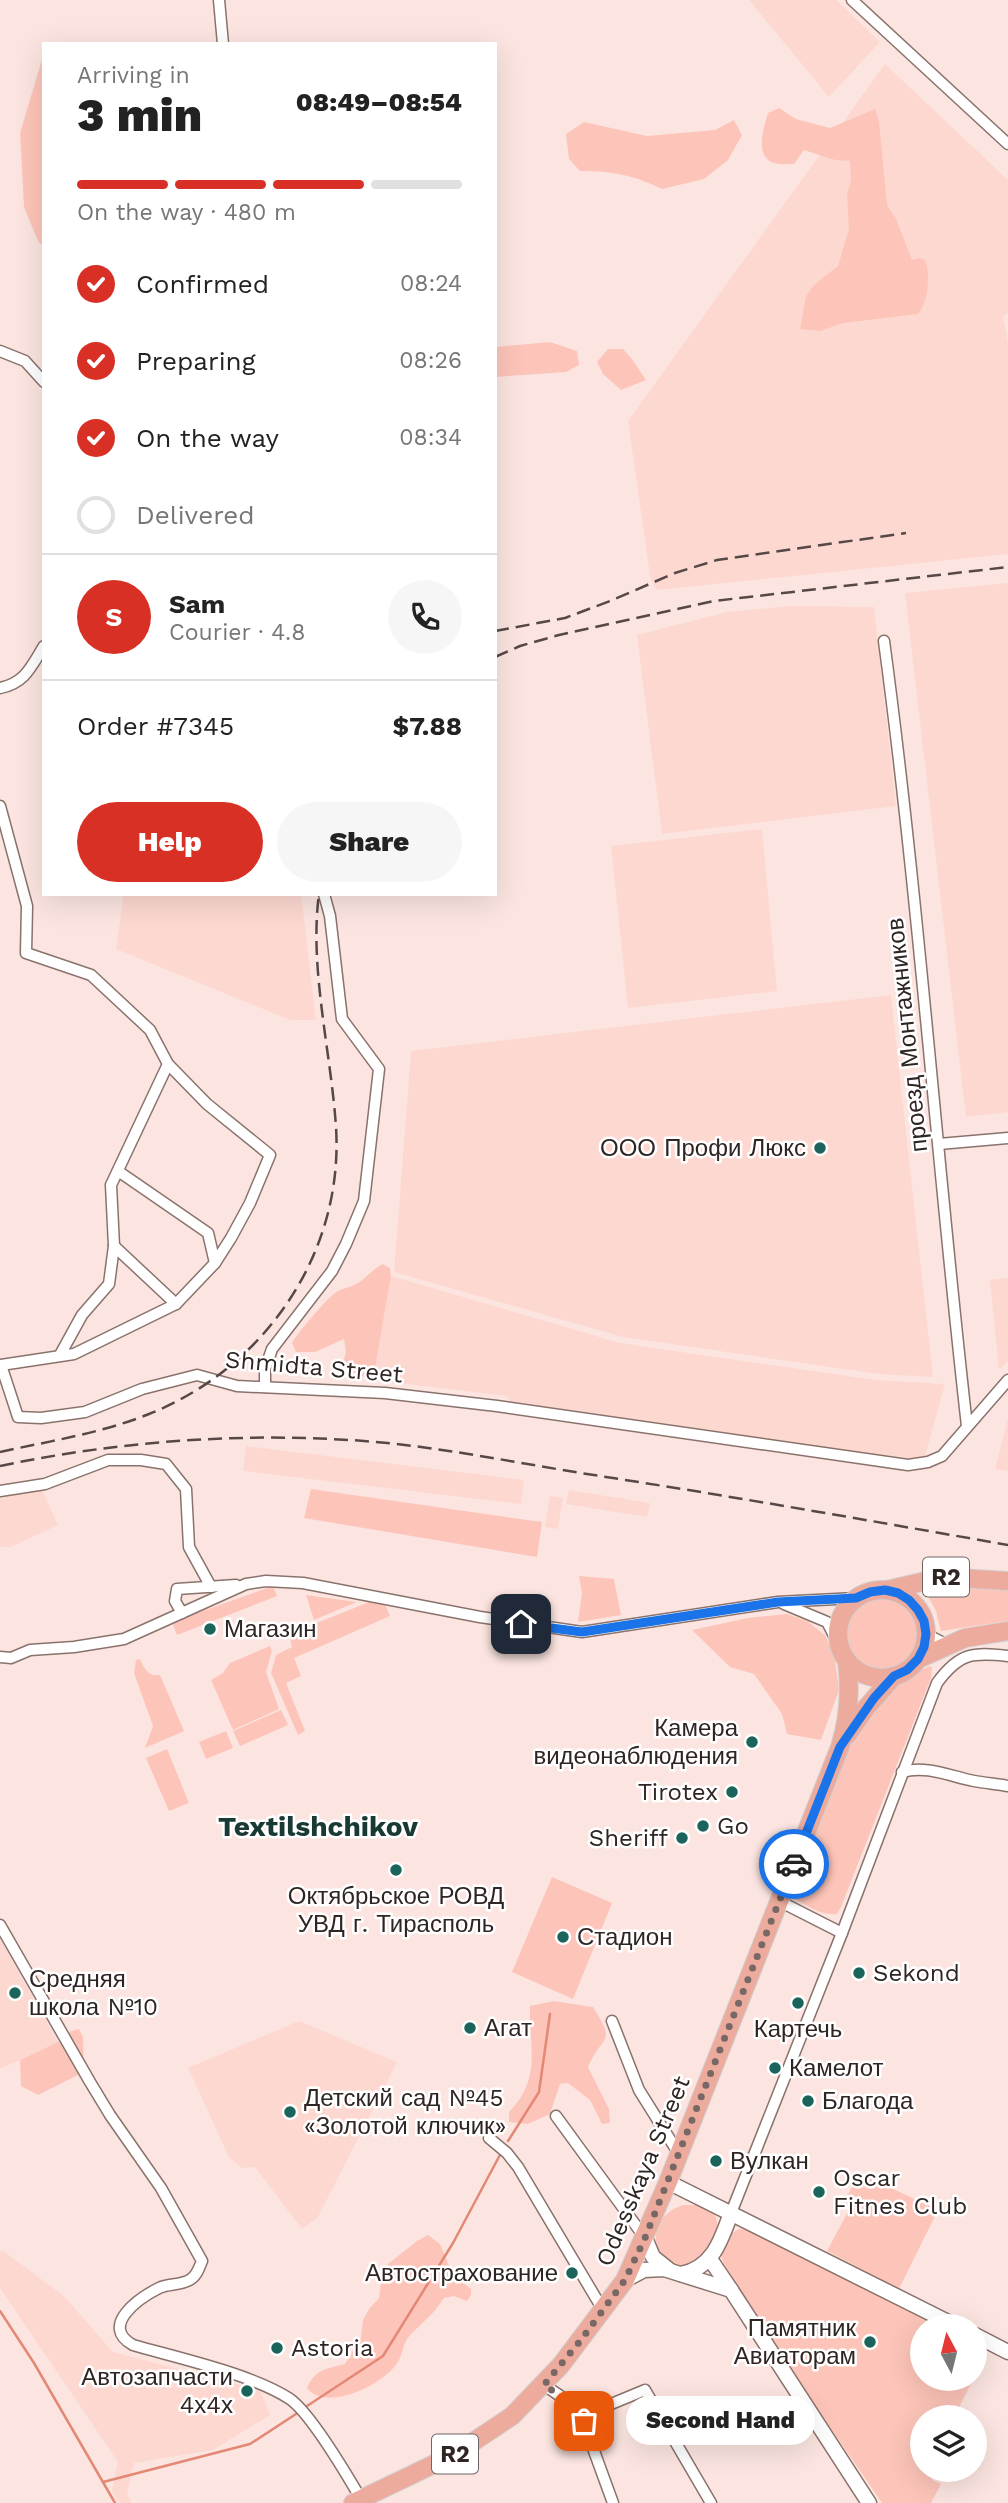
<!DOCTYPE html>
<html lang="en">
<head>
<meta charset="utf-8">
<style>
	:root { --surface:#fff; --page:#f6f6f6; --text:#222; --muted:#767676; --line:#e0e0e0; --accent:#d93025 }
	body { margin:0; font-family:"Work Sans",sans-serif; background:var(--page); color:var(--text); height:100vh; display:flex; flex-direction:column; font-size:26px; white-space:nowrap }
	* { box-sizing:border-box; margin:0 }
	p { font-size:23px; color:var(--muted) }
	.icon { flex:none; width:38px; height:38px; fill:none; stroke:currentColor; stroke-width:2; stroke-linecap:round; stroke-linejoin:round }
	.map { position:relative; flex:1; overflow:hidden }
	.drawer { position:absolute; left:42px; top:42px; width:455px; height:854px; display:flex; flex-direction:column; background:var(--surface); border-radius:0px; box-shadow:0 7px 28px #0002 }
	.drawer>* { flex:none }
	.needle { width:46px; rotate:353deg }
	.fabs { position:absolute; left:910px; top:2314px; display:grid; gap:14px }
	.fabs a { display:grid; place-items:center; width:77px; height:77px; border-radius:50%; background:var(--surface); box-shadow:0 7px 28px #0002; font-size:35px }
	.pin { position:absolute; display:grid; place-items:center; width:60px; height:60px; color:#fff; margin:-30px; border-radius:14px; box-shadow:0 4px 10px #0006 }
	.courier { position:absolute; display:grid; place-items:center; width:70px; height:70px; margin:-35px; border:5px solid #1a73e8; border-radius:50%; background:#fff; color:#222; box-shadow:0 2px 9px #0007 }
	.bubble { position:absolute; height:49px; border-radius:24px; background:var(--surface); box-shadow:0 7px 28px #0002; font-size:23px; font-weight:800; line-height:49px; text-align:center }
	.headline em { font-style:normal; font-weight:800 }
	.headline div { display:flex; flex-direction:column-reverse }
	.headline { display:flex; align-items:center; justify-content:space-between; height:119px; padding:0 35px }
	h1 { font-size:46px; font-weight:800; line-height:52px }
	.bar { display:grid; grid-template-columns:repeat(4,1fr); gap:10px 7px; align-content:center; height:84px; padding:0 35px }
	.bar i { height:9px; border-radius:5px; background:var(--line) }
	.bar .on { background:var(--accent) }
	.bar p { grid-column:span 4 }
	.line { display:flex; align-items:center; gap:18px; padding:0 35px; border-top:2px solid var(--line) }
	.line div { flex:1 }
	.round { display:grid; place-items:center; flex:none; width:74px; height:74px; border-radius:37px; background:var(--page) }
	ol { padding:0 35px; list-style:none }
	li { display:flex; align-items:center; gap:21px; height:77px }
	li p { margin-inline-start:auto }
	li .icon { padding:7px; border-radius:50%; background:var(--accent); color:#fff; stroke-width:4 }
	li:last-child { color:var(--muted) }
	li i { width:38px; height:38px; border:4px solid var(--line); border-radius:50% }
	.primary-button { display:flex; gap:14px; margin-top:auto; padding:14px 35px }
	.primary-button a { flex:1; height:80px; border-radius:42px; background:var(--accent); color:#fff; font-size:28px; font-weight:800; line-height:80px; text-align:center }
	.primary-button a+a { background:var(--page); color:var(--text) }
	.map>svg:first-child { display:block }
	.built { fill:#fdd8d0 }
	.green { fill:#fdc5b9 }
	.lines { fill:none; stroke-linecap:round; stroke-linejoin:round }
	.stream { stroke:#e38875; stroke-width:2.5 }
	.minor-casing { stroke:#8a726c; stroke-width:13 }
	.tertiary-casing { stroke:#8a726c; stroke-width:17 }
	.primary-casing { stroke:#d1cfcf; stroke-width:20 }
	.minor { stroke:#fff; stroke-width:10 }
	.tertiary { stroke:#fff; stroke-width:14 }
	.primary { stroke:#edab9d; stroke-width:18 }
	.rail { stroke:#554846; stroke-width:2.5; stroke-dasharray:14 7; stroke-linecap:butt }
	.done { stroke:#776865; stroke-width:7; stroke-dasharray:0 12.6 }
	.route { stroke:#1a73e8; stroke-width:9 }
	.poi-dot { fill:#1a645b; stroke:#fff; stroke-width:2.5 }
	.labels { text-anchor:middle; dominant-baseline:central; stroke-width:5; stroke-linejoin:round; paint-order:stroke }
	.shield { fill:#fff; stroke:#6d6665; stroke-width:2 }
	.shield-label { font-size:23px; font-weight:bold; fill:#2f2523 }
	.street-label { font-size:24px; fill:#2f2523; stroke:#fff }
	.poi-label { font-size:24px; fill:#2f2523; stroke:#fff; text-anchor:start }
	.quarter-label { font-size:28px; font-weight:bold; fill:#183934; stroke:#fff }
</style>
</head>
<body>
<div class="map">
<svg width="1008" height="2503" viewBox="0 0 1008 2503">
	<rect width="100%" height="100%" fill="#fce5e0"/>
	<g class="built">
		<path d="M749 0H836L880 42 829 97Z"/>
		<path d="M885 64 1008 180V313L1003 316 1008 343V554L656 590 650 576 628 421Z"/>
		<path d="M1008 583V1112L966 1117 905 593Z"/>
		<path d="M790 606 874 607 896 806 662 834 637 635 727 612Z"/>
		<path d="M762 829 777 991 628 1008 611 846Z"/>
		<path d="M124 894H301L316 1020H290L116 949Z"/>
		<path d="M891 995 933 1377 878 1374 623 1337 394 1272 411 1051Z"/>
		<path d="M391 1276 620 1343 875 1380 945 1384 924 1460 514 1408 507 1396 373 1380Z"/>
		<path d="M1008 1278V1361L999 1370 990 1280Z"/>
		<path d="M1008 1419V1471L995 1469Z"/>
		<path d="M246 1446 524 1480 521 1504 243 1471Z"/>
		<path d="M40 1486 58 1525 11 1547H0V1499Z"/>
		<path d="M569 1490 650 1503 647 1517 566 1504Z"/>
		<path d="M550 1496 563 1498 558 1529 545 1527Z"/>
		<path d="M0 1939 58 2042 0 2069Z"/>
		<path d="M299 2021 397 2062 318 2217 302 2229 255 2167 242 2168 229 2157 188 2068Z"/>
		<path d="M2 2250 64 2296 113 2352 260 2390 270 2415 213 2450 134 2463 127 2494 132 2503H119L112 2491 118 2462 0 2288V2252Z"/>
	</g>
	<g class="green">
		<path d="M44 53V247L38 241 24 207 20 133Z"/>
		<path d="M779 108 796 119 830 128 875 109 879 122 887 205 896 219 912 260 920 258 925 260C931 274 928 303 918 314L843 323 820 331 800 329 806 296 814 285 838 266 849 229 847 195 851 180 850 161 835 160 804 150 794 164C788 164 777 165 771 162 755 154 764 126 768 113Z"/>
		<path d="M734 120 742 135 728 160 704 179 662 189C633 175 612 171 580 171L569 159 566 134 584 122 647 136 715 130Z"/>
		<path d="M550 342 577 351 579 365 566 372 495 377V347Z"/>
		<path d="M608 349H623L632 359 646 380 621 390 603 374 597 362Z"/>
		<path d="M383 1264 390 1268 391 1276 373 1380 350 1371 343 1363 346 1352 344 1339 315 1352H296L292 1343C296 1335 327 1298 335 1293 342 1288 349 1288 356 1284 366 1279 372 1269 383 1264Z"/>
		<path d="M311 1489 542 1522 537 1557 304 1518Z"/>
		<path d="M579 1576 614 1579 621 1615 578 1622 582 1593Z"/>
		<path d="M943 1582 1008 1589V1621L941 1631 936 1611 924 1589Z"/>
		<path d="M273 1586 277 1596 177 1635 172 1622Z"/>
		<path d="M306 1595 357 1602 314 1620Z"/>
		<path d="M382 1597 390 1616 294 1658 301 1676 286 1683 305 1731 298 1735 271 1673 276 1655 292 1647 289 1634Z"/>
		<circle cx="881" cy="1635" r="38"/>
		<path d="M787 1614 807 1621 826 1636 835 1660 839 1690 821 1740 787 1734 782 1714 754 1674 730 1667 692 1630 748 1618Z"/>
		<path d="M270 1646 272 1651 266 1672 279 1709 233 1730 211 1680 223 1673 230 1663Z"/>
		<path d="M140 1659C144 1668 148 1677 160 1675L184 1731 145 1748 153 1726 134 1673 136 1660Z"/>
		<path d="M929 1666 932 1667 931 1678 841 1907 837 1914C821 1916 808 1906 795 1899L794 1892 803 1855 851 1741 877 1705 899 1683Z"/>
		<path d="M281 1710 288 1725 240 1746 233 1731Z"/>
		<path d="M226 1731 233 1748 206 1759 199 1742Z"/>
		<path d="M167 1749 189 1803 169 1811 146 1758Z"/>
		<path d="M552 1877 612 1903 573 1999 512 1972Z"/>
		<path d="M554 2001 593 2007C617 2045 603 2033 588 2067L609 2109 610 2123 602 2124 590 2100 568 2083 560 2084 550 2114 528 2124 509 2122V2112C542 2078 529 2049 530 2006Z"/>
		<path d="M79 2029 83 2037 84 2072 38 2095 21 2086 20 2060 58 2042 71 2031Z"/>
		<path d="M859 2173 938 2210 899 2289 827 2251 851 2206 844 2202Z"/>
		<path d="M684 2205C691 2205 700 2204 707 2208 733 2221 704 2266 680 2266 644 2256 651 2213 684 2205Z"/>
		<path d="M739 2229 756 2230 948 2326H922V2378H974L954 2417H922V2469H937L932 2480 941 2484 931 2503H882L764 2331 722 2260C722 2244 725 2236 739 2229Z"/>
		<path d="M428 2235 440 2244 453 2275 471 2289V2295L467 2301 454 2296 444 2298C434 2314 424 2321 411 2334 403 2343 404 2348 400 2358 390 2382 327 2414 307 2388 314 2370 328 2368 345 2364L361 2337 363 2320 369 2309 379 2298 383 2268 417 2241Z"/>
	</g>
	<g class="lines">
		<g class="stream">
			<path d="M508 2141 539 2092 550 2014"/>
			<path d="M0 2311 34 2363 115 2503"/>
			<path d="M304 2408 383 2356 453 2243 501 2153"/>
			<path d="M103 2482 250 2444 299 2412"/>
		</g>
		<defs>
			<g id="minor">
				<path d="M219 0 223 44"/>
				<path d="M852 0 1008 144"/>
				<path d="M0 351 25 361 44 382"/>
				<path d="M884 641C919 901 937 1164 967 1426"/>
				<path d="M0 688C25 683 31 667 44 646"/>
				<path d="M0 806 27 906 26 953 91 975 150 1030 168 1064 207 1104 270 1155 250 1203 231 1238 215 1263 176 1304 74 1354 1 1365 18 1417 41 1418 85 1412 142 1389 197 1375 237 1386 385 1393 497 1406 908 1465 928 1462 942 1456 1008 1380"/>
				<path d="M939 1144 1008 1138"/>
				<path d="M118 1171 208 1233 215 1263"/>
				<path d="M114 1246 176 1304"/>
				<path d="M60 1355 82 1315 109 1284 114 1246 111 1185 168 1064"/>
				<path d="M265 1387V1369L272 1349 332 1271 346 1244 364 1201 379 1069 342 1019 330 916 324 894"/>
				<path d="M0 1491 45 1484 108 1460H141L166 1464 186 1489 189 1547 211 1587"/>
				<path d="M784 1604 827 1622 839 1645"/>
				<path d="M182 1613 175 1601 177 1589 236 1585"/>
				<path d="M926 1634 951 1647"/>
				<path d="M0 1657 11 1658 30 1650 74 1647 124 1639 246 1584 266 1581 303 1583 480 1617 582 1632 778 1602 856 1598"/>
				<path d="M902 1772C927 1765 949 1776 974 1781 985 1783 997 1784 1008 1786"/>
				<path d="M779 1901 842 1933"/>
				<path d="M0 1925 90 2082 110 2115 161 2188 202 2261C199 2268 197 2275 191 2279 181 2286 169 2283 159 2288 139 2298 99 2326 133 2345 178 2358 252 2374 290 2399 311 2414 347 2475 361 2499"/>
				<path d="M612 2021 639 2090 679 2154"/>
				<path d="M556 2116 645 2238"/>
				<path d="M489 2138 507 2153 518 2167 603 2310"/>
				<path d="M731 2213 842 1933 937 1683C959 1653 972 1652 1008 1656"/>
				<path d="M544 2385 587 2414 584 2421 586 2429 613 2503"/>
				<path d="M587 2414 645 2390 711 2503"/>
			</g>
			<g id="tertiary">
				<path d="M668 2182 956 2326"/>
				<path d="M645 2238 653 2257 668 2269"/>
				<path d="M710 2259 731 2290"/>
				<path d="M681 2274C713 2268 721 2240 731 2213"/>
				<path d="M625 2280 644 2270 664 2269 731 2290 869 2503"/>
				<path d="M975 2335 1008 2352"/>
			</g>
			<g id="primary">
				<path d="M887 1590 943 1577 1008 1581"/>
				<circle cx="882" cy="1634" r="44"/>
				<path d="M918 1659 965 1638 1008 1631"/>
				<path d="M847 1735 866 1708 894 1676"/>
				<path d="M353 2503 455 2454 512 2416 561 2365 625 2280 668 2182 840 1747C849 1718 851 1692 847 1661"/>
			</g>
		</defs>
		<use href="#minor" class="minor-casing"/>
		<use href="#tertiary" class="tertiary-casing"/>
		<use href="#primary" class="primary-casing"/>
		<use href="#minor" class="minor"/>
		<use href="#tertiary" class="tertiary"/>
		<use href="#primary" class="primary"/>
		<g class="rail">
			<path d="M495 631 565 618 610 601 675 573 717 560 906 533"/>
			<path d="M495 657 520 646 559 635 714 601 1008 567"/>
			<path d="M0 1452C50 1441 102 1433 149 1414 265 1368 344 1253 336 1127 331 1052 309 968 319 894"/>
			<path d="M0 1466C119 1441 242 1432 364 1441 443 1447 521 1464 600 1476 736 1497 872 1521 1008 1545"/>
		</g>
	</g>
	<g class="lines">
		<path class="done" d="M584 2421 587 2414 544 2385 581 2340 625 2280 645 2238 794 1864"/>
		<path class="route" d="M521 1624 582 1632 778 1602 856 1598 870 1592 885 1590 898 1593 909 1600 918 1610 924 1621 926 1634 924 1647 918 1659 907 1670 894 1676 874 1698 840 1747 794 1864"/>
	</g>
	<g class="poi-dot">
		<circle cx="820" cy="1148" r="7"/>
		<circle cx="210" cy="1629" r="7"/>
		<circle cx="752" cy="1742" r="7"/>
		<circle cx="732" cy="1792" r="7"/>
		<circle cx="703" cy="1826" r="7"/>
		<circle cx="682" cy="1838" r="7"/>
		<circle cx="396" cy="1870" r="7"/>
		<circle cx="563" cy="1937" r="7"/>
		<circle cx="859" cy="1973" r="7"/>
		<circle cx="15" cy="1993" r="7"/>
		<circle cx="798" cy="2003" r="7"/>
		<circle cx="470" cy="2028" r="7"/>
		<circle cx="775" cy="2068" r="7"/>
		<circle cx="808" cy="2101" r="7"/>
		<circle cx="290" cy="2112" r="7"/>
		<circle cx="716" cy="2161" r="7"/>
		<circle cx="819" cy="2192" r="7"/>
		<circle cx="572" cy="2273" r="7"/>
		<circle cx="870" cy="2342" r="7"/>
		<circle cx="277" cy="2348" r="7"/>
		<circle cx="247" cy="2391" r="7"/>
	</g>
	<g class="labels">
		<g class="shield">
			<rect x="923" y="1557.5" width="46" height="39" rx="5"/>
			<rect x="432" y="2434.5" width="46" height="39" rx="5"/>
		</g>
		<g class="shield-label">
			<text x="946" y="1577">R2</text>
			<text x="455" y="2454">R2</text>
		</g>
		<g class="street-label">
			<text transform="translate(907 1035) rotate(-96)">проезд Монтажников</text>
			<text transform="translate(314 1367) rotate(5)">Shmidta Street</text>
			<text transform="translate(643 2171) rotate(-67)">Odesskaya Street</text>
		</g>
		<g class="poi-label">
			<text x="806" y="1148" text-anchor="end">ООО Профи Люкс</text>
			<text x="224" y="1629">Магазин</text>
			<text x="738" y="1728" text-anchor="end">Камера<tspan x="738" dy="28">видеонаблюдения</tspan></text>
			<text x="718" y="1792" text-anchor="end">Tirotex</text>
			<text x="717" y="1826">Go</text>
			<text x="668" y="1838" text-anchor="end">Sheriff</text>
			<text x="396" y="1896" text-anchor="middle">Октябрьское РОВД<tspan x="396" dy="28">УВД г. Тирасполь</tspan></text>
			<text x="577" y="1937">Стадион</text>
			<text x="873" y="1973">Sekond</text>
			<text x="29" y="1979">Средняя<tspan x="29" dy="28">школа №10</tspan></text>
			<text x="484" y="2028">Агат</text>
			<text x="798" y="2029" text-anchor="middle">Картечь</text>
			<text x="789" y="2068">Камелот</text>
			<text x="304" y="2098">Детский сад №45<tspan x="304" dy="28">«Золотой ключик»</tspan></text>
			<text x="822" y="2101">Благода</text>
			<text x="730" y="2161">Вулкан</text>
			<text x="833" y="2178">Oscar<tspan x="833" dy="28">Fitnes Club</tspan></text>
			<text x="558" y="2273" text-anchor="end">Автострахование</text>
			<text x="856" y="2328" text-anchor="end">Памятник<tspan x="856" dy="28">Авиаторам</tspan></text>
			<text x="291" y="2348">Astoria</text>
			<text x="233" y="2377" text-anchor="end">Автозапчасти<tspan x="233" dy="28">4х4х</tspan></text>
		</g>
		<g class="quarter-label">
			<text x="318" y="1826">Textilshchikov</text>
		</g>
	</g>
</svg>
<div class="fabs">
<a><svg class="needle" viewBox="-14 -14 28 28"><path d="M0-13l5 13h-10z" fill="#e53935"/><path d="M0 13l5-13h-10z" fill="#767676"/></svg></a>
<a><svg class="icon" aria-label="layers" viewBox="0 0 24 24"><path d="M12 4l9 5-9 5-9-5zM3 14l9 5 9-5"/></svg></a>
</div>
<div class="pin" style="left:584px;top:2421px;background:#ea580c"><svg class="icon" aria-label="bag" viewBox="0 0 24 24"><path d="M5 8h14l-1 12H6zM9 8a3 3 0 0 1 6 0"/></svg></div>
<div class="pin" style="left:521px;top:1624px;background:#1f2937"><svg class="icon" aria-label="home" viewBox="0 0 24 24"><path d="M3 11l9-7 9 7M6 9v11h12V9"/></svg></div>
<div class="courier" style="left:794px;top:1864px"><svg class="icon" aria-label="car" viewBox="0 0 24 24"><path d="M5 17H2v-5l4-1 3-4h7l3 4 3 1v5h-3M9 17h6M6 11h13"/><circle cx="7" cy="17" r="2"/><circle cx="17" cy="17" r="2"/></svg></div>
<div class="bubble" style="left:626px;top:2396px;width:189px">Second Hand</div>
<section class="drawer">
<div class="headline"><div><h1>3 min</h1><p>Arriving in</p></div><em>08:49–08:54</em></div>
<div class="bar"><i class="on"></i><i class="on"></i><i class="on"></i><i></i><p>On the way · 480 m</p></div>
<ol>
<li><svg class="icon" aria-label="check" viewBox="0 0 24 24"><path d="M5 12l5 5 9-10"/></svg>Confirmed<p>08:24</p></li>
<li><svg class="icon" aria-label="check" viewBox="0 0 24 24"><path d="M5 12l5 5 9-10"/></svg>Preparing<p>08:26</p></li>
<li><svg class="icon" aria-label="check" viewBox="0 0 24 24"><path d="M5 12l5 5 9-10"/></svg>On the way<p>08:34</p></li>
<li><i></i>Delivered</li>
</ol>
<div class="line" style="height:126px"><b class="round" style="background:var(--accent);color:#fff">S</b><div><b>Sam</b><p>Courier · 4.8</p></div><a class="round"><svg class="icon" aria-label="phone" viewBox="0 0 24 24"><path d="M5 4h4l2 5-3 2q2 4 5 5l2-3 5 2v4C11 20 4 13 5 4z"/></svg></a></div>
<div class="line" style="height:91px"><div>Order #7345</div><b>$7.88</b></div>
<div class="primary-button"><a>Help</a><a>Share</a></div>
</section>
</div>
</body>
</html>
